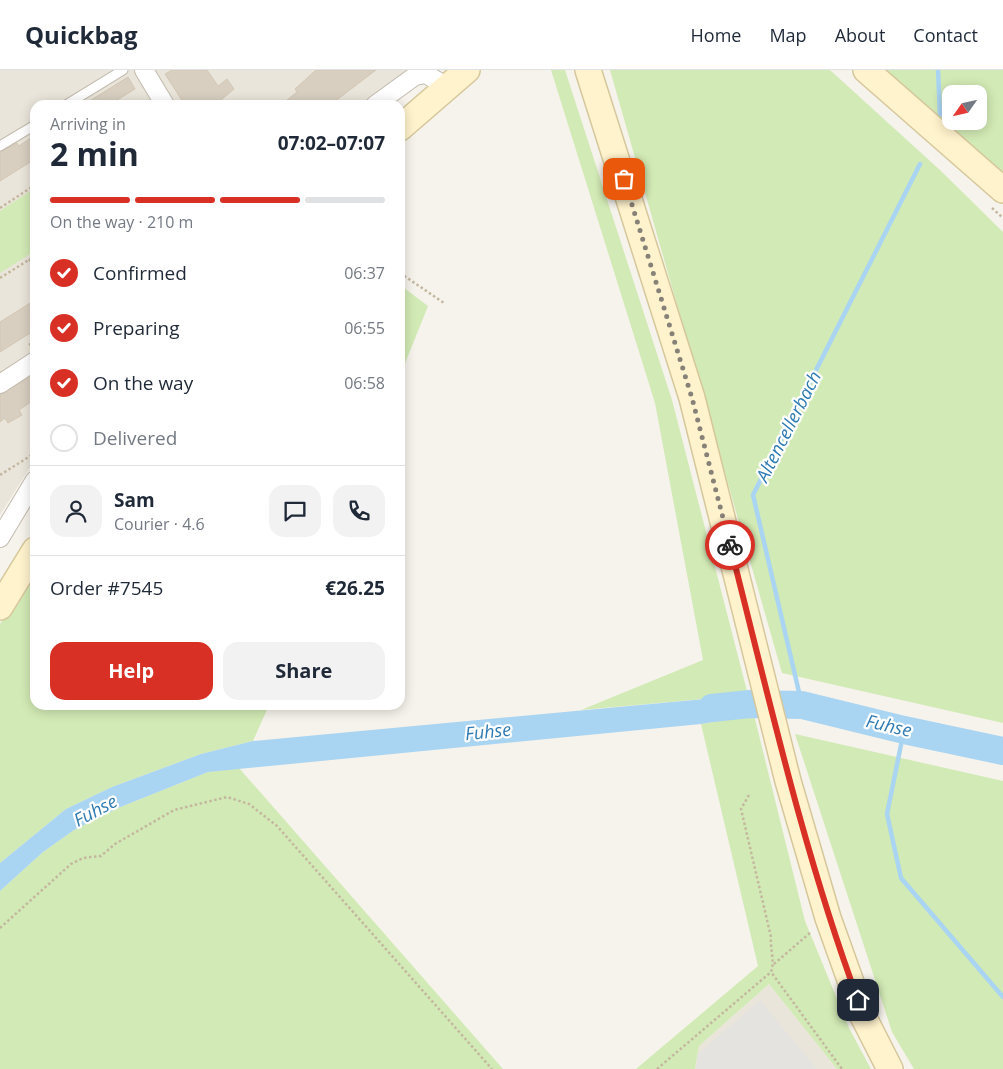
<!DOCTYPE html>
<html lang="en">
<head>
<meta charset="utf-8">
<style>
	:root { --surface:#fff; --page:#f2f2f3; --text:#1f2937; --muted:#747a83; --line:#e0e1e3; --accent:#d93025 }
	body { margin:0; font-family:"Open Sans",sans-serif; background:var(--page); color:var(--text); height:100vh; display:flex; flex-direction:column; font-size:19px; white-space:nowrap }
	* { box-sizing:border-box; margin:0 }
	p { font-size:16px; color:var(--muted) }
	.icon { flex:none; width:28px; height:28px; fill:none; stroke:currentColor; stroke-width:2; stroke-linecap:round; stroke-linejoin:round }
	.map { position:relative; flex:1; overflow:hidden }
	.side { position:absolute; left:30px; top:30px; width:375px; height:610px; display:flex; flex-direction:column; background:var(--surface); border-radius:15px; box-shadow:0 2px 12px #0003 }
	.side>* { flex:none }
	.needle { width:32px; rotate:236deg }
	.fabs { position:absolute; left:942px; top:15px; display:grid; gap:10px }
	.fabs a { display:grid; place-items:center; width:45px; height:45px; border-radius:10px; background:var(--surface); box-shadow:0 2px 12px #0003; font-size:25px }
	.pin { position:absolute; display:grid; place-items:center; width:42px; height:42px; color:#fff; margin:-21px; border-radius:10px; box-shadow:0 2px 8px #0006 }
	.courier { position:absolute; display:grid; place-items:center; width:50px; height:50px; margin:-25px; border:4px solid #d93025; border-radius:50%; background:#fff; color:#222; box-shadow:0 1px 6px #0007 }
	.overview em { font-style:normal; font-weight:700 }
	.overview div { display:flex; flex-direction:column-reverse }
	.overview { display:flex; align-items:center; justify-content:space-between; height:85px; padding:0 20px }
	h1 { font-size:32px; font-weight:700; line-height:38px }
	.bar { display:grid; grid-template-columns:repeat(4,1fr); gap:8px 5px; align-content:center; height:60px; padding:0 20px }
	.bar i { height:6px; border-radius:4px; background:var(--line) }
	.bar .on { background:var(--accent) }
	.bar p { grid-column:span 4 }
	.line { display:flex; align-items:center; gap:12px; padding:0 20px; border-top:1px solid var(--line) }
	.line div { flex:1 }
	.round { display:grid; place-items:center; flex:none; width:52px; height:52px; border-radius:15px; background:var(--page) }
	ol { padding:0 20px; list-style:none }
	li { display:flex; align-items:center; gap:15px; height:55px }
	li p { margin-inline-start:auto }
	li .icon { padding:5px; border-radius:50%; background:var(--accent); color:#fff; stroke-width:4 }
	li:last-child { color:var(--muted) }
	li i { width:28px; height:28px; border:2px solid var(--line); border-radius:50% }
	.action { display:flex; gap:10px; margin-top:auto; padding:10px 20px }
	.action a { flex:1; height:58px; border-radius:15px; background:var(--accent); color:#fff; font-size:20px; font-weight:700; line-height:58px; text-align:center }
	.action a+a { background:var(--page); color:var(--text) }
	header { display:flex; align-items:center; gap:30px; box-sizing:border-box; height:70px; padding:0 25px; background:var(--surface); border-bottom:1px solid var(--line) }
	header strong { font-size:24px }
	nav { display:flex; gap:28px; margin-inline-start:auto; font-size:18px }
	.map>svg:first-child { display:block }
	.residential { fill:#eae5da }
	.green { fill:#d2eab5; fill-rule:evenodd }
	.parking { fill:#e5e3e0 }
	.water { fill:#a9d4f2 }
	.lines { fill:none; stroke-linecap:round; stroke-linejoin:round }
	.stream { stroke:#a9d4f2; stroke-width:4.5 }
	.river { stroke:#a9d4f2; stroke-width:28 }
	.building { fill:#d8cfc1; stroke:#d3c7b4 }
	.lane-casing { stroke:#c2bbae; stroke-width:11 }
	.street-casing { stroke:#c2bbae; stroke-width:20 }
	.secondary-casing { stroke:#d6c79b; stroke-width:28 }
	.path { stroke:#c4b79f; stroke-width:2.5; stroke-dasharray:2.5 2.5; stroke-linecap:butt }
	.lane { stroke:#fff; stroke-width:9 }
	.street { stroke:#fff; stroke-width:18 }
	.secondary { stroke:#fff3cd; stroke-width:25 }
	.done { stroke:#878178; stroke-width:5; stroke-dasharray:0 9 }
	.route { stroke:#d93025; stroke-width:6 }
	.labels { text-anchor:middle; dominant-baseline:central; stroke-width:4.5; stroke-linejoin:round; paint-order:stroke }
	.water-label { font-size:18px; font-style:italic; fill:#2e7ab2; stroke:#fff }
</style>
</head>
<body>
<header>
<strong>Quickbag</strong>
<nav><a>Home</a><a>Map</a><a>About</a><a>Contact</a></nav>
</header>
<div class="map">
<svg width="1003" height="999" viewBox="0 0 1003 999">
	<rect width="100%" height="100%" fill="#f6f3ec"/>
	<g class="residential">
		<path d="M0 0H413L372 35H35V389L0 445Z"/>
		<path d="M769 914 837 999H695L699 976Z"/>
	</g>
	<g class="green">
		<path d="M551 0H565L672 330 748 625 581 640 703 590 655 333Z"/>
		<path d="M610 0H830L941 101 1003 162V653L782 603Z"/>
		<path d="M879 0H1003V107ZM951 24H979V51H951Z"/>
		<path d="M35 118V181L0 203V141Z"/>
		<path d="M400 215 428 236 400 306Z"/>
		<path d="M35 496V635H269L253 671 201 684 112 717 66 739 0 793V554Z"/>
		<path d="M754 645 805 851 849 958 871 999H837L769 914 699 976 695 999H636L758 896 701 654Z"/>
		<path d="M795 664 1003 711V999H914L892 962Z"/>
		<path d="M239 698 503 999H0V821L43 782 74 760 118 738 208 702Z"/>
	</g>
	<path class="parking" d="M760 930 817 999H696L698 984Z"/>
	<path class="water" d="M748 625 754 645 701 654 208 702 118 738 74 760 43 782 0 821V793L66 739 112 717 201 684 253 671Z"/>
	<g class="lines">
		<g class="stream">
			<path d="M938 0 940 45"/>
			<path d="M802 635 753 425 920 94"/>
			<path d="M904 660 887 744 901 808 1003 927"/>
		</g>
		<path class="river" d="M712 638 750 634 802 635 904 660 1003 681"/>
	</g>
	<g class="building">
		<path d="M172 0H207L218 16 227 9 234 19 215 35H185L165 4Z"/>
		<path d="M316 0H376L330 35H281L297 22 295 19Z"/>
		<path d="M128 7 135 19 109 35H83Z"/>
		<path d="M35 65V89L0 111V82L17 73 19 76Z"/>
		<path d="M35 230V260L0 282V252Z"/>
		<path d="M35 304V329L19 340 22 345 8 353 5 348 0 352V325Z"/>
	</g>
	<g class="lines">
		<defs>
			<g id="lane">
				<path d="M66 35 123 0"/>
				<path d="M0 76 35 55"/>
			</g>
			<g id="street">
				<path d="M144 0 165 35"/>
				<path d="M375 35 415 6 426 4 447 17"/>
				<path d="M0 314 35 291"/>
				<path d="M0 468 35 410"/>
			</g>
			<g id="secondary">
				<path d="M588 0 692 328 788 711 828 848 863 946 890 999"/>
				<path d="M866 0 1003 120"/>
				<path d="M400 58 467 0"/>
				<path d="M0 537 35 480"/>
			</g>
		</defs>
		<use href="#lane" class="lane-casing"/>
		<use href="#street" class="street-casing"/>
		<use href="#secondary" class="secondary-casing"/>
		<g class="path">
			<path d="M0 138 35 115"/>
			<path d="M992 138 1003 148"/>
			<path d="M29 189 35 199"/>
			<path d="M400 203 444 233"/>
			<path d="M0 208 35 186"/>
			<path d="M29 275 35 271"/>
			<path d="M0 405 35 383"/>
			<path d="M749 725 741 739 771 867C770 879 775 891 771 902L842 999"/>
			<path d="M0 858 71 794 83 788 101 786 115 774 174 740 227 727 249 734 277 756 492 999"/>
			<path d="M774 894 811 862"/>
			<path d="M657 999 771 902"/>
		</g>
		<use href="#lane" class="lane"/>
		<use href="#street" class="street"/>
		<use href="#secondary" class="secondary"/>
	</g>
	<g class="lines">
		<path class="done" d="M624 109 692 328 730 475"/>
		<path class="route" d="M730 475C769 628 803 781 858 930"/>
	</g>
	<g class="labels">
		<g class="water-label">
			<text transform="translate(788 356) rotate(-63)">Altencellerbach</text>
			<text transform="translate(889 655) rotate(13)">Fuhse</text>
			<text transform="translate(488 661) rotate(-6)">Fuhse</text>
			<text transform="translate(95 740) rotate(-28)">Fuhse</text>
		</g>
	</g>
</svg>
<div class="fabs">
<a><svg class="needle" viewBox="-14 -14 28 28"><path d="M0-13l5 13h-10z" fill="#e53935"/><path d="M0 13l5-13h-10z" fill="#747a83"/></svg></a>
</div>
<div class="pin" style="left:624px;top:109px;background:#ea580c"><svg class="icon" aria-label="bag" viewBox="0 0 24 24"><path d="M5 8h14l-1 12H6zM9 8a3 3 0 0 1 6 0"/></svg></div>
<div class="pin" style="left:858px;top:930px;background:#1f2937"><svg class="icon" aria-label="home" viewBox="0 0 24 24"><path d="M3 11l9-7 9 7M6 9v11h12V9"/></svg></div>
<div class="courier" style="left:730px;top:475px"><svg class="icon" aria-label="bike" viewBox="0 0 24 24"><circle cx="6" cy="16" r="4"/><circle cx="18" cy="16" r="4"/><path d="M6 16l4-8h5l3 8M10 8l3 8H6M13 5h3"/></svg></div>
<section class="side">
<div class="overview"><div><h1>2 min</h1><p>Arriving in</p></div><em>07:02–07:07</em></div>
<div class="bar"><i class="on"></i><i class="on"></i><i class="on"></i><i></i><p>On the way · 210 m</p></div>
<ol>
<li><svg class="icon" aria-label="check" viewBox="0 0 24 24"><path d="M5 12l5 5 9-10"/></svg>Confirmed<p>06:37</p></li>
<li><svg class="icon" aria-label="check" viewBox="0 0 24 24"><path d="M5 12l5 5 9-10"/></svg>Preparing<p>06:55</p></li>
<li><svg class="icon" aria-label="check" viewBox="0 0 24 24"><path d="M5 12l5 5 9-10"/></svg>On the way<p>06:58</p></li>
<li><i></i>Delivered</li>
</ol>
<div class="line" style="height:90px"><a class="round"><svg class="icon" aria-label="person" viewBox="0 0 24 24"><circle cx="12" cy="8" r="4"/><path d="M4 21q1-7 8-7t8 7"/></svg></a><div><b>Sam</b><p>Courier · 4.6</p></div><a class="round"><svg class="icon" aria-label="chat" viewBox="0 0 24 24"><path d="M4 5h16v11H9l-5 4z"/></svg></a><a class="round"><svg class="icon" aria-label="phone" viewBox="0 0 24 24"><path d="M5 4h4l2 5-3 2q2 4 5 5l2-3 5 2v4C11 20 4 13 5 4z"/></svg></a></div>
<div class="line" style="height:65px"><div>Order #7545</div><b>€26.25</b></div>
<div class="action"><a>Help</a><a>Share</a></div>
</section>
</div>
</body>
</html>
